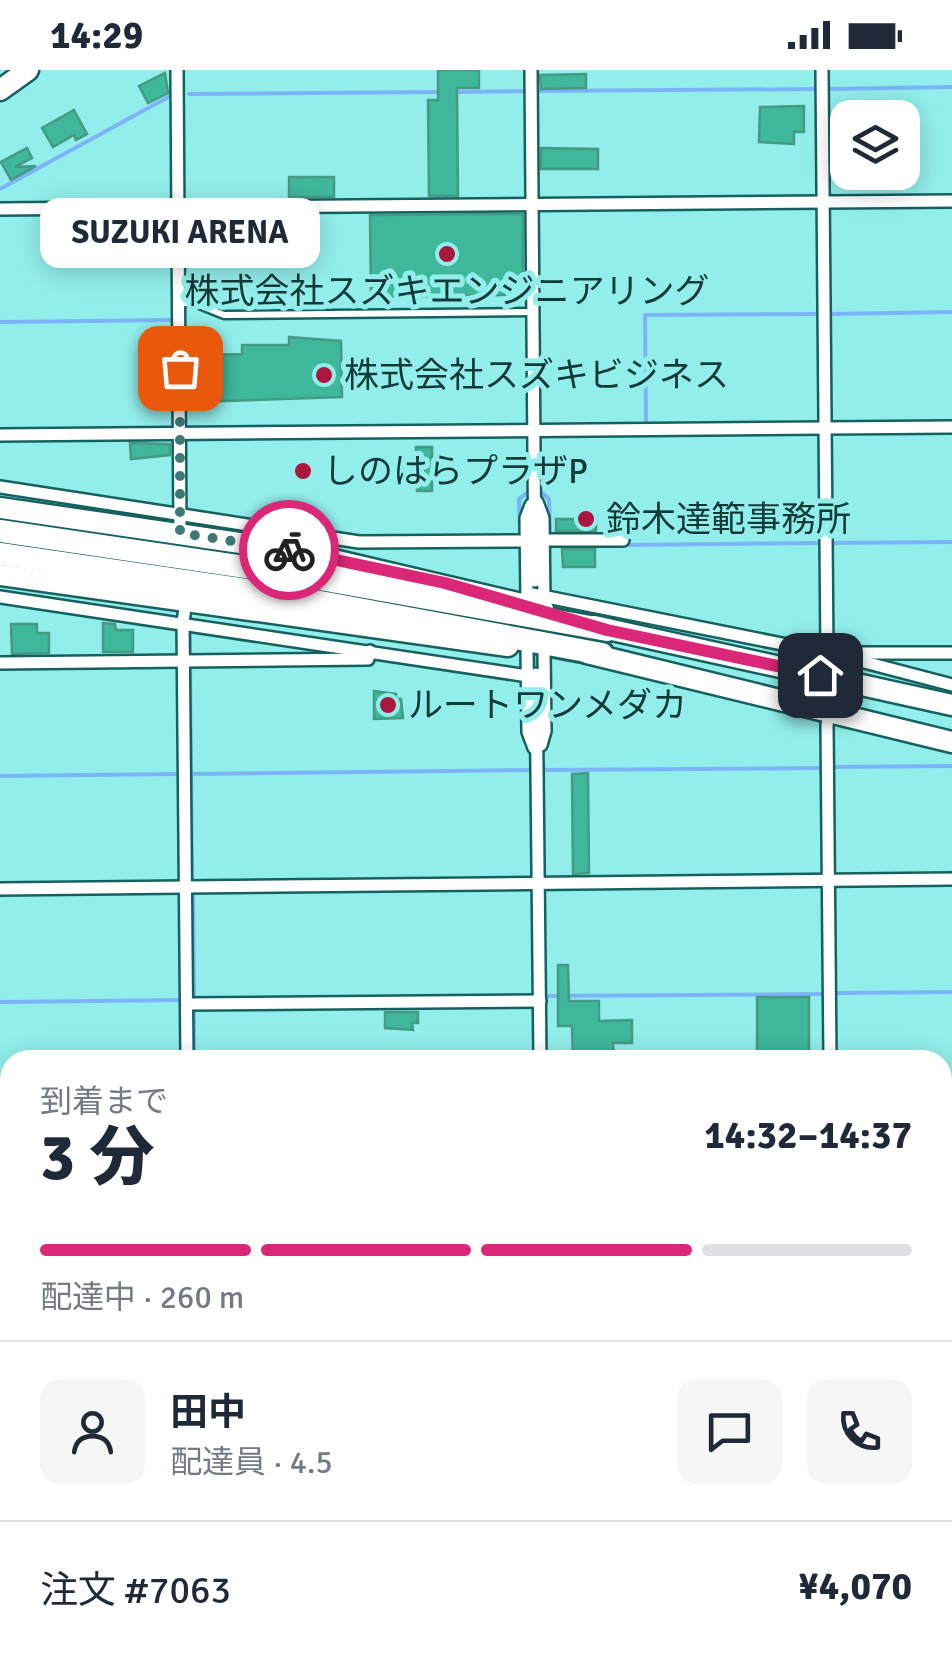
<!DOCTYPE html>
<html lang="ja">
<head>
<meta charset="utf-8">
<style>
	:root { --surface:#fff; --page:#f6f6f7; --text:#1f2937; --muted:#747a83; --line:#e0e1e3; --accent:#db2777 }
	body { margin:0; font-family:Signika,"Noto Sans JP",sans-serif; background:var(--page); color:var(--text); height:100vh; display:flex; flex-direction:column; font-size:38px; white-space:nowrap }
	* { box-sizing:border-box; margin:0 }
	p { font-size:32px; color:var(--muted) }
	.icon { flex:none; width:55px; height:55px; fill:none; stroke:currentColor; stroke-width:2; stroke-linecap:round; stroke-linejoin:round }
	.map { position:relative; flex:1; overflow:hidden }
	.panel { position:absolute; left:0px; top:980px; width:952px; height:622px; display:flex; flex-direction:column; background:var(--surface); border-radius:30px 30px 0 0; box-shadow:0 5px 25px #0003 }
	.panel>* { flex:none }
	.tools { position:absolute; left:830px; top:30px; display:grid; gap:20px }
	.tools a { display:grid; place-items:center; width:90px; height:90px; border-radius:20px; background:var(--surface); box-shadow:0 5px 25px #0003; font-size:50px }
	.pin { position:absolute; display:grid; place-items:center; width:85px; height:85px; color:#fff; margin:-42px; border-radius:20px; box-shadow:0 5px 15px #0006 }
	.courier { position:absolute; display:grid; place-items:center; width:100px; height:100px; margin:-50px; border:8px solid #db2777; border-radius:50%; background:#fff; color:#222; box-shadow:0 2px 12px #0007 }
	.bubble { position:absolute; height:70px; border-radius:20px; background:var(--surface); box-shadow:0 5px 25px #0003; font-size:32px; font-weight:800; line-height:70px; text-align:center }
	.head em { font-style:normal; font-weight:800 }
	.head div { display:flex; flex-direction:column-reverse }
	.head { display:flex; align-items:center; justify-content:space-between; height:170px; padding:0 40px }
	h1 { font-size:65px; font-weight:800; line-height:75px }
	.bar { display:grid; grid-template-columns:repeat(4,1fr); gap:15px 10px; align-content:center; height:120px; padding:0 40px }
	.bar i { height:12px; border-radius:8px; background:var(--line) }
	.bar .current { background:var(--accent) }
	.bar p { grid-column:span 4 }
	.line { display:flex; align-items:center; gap:25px; padding:0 40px; border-top:2px solid var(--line) }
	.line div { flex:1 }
	.round { display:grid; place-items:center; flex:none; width:105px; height:105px; border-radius:20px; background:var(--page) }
	.status { display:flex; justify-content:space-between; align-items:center; height:70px; padding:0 50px; background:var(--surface); direction:ltr }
	.status svg { height:28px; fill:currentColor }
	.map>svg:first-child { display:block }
	.green { fill:#27dfdd }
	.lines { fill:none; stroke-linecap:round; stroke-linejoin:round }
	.stream { stroke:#7bb4f8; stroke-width:4 }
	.river { stroke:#7bb4f8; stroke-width:25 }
	.building { fill:#3eb79a; stroke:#469983; stroke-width:2.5 }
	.minor-tunnel { stroke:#78cac7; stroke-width:11; stroke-dasharray:11 5.5; stroke-linecap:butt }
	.service-casing { stroke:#156160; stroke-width:11 }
	.minor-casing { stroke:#156160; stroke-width:16 }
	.tertiary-casing { stroke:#156160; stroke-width:20 }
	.trunk-casing { stroke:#156160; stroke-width:25 }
	.motorway-casing { stroke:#156160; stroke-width:28 }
	.service { stroke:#fff; stroke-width:6 }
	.minor { stroke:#fff; stroke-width:11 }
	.tertiary { stroke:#fff; stroke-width:15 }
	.trunk { stroke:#fff; stroke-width:20 }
	.motorway { stroke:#fff; stroke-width:22 }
	.done { stroke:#3f7977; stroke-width:10; stroke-dasharray:0 18 }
	.route { stroke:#db2777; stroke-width:12 }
	.poi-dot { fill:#ab163f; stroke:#92eeeb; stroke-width:4 }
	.labels { text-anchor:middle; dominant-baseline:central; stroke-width:10; stroke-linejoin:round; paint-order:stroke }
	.poi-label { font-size:35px; fill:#123a39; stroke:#92eeeb; text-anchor:start }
</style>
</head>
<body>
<div class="status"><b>14:29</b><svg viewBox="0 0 49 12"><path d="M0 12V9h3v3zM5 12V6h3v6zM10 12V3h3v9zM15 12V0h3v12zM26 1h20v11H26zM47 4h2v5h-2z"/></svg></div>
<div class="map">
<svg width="952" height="1601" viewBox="0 0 952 1601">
	<rect width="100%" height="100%" fill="#92eeeb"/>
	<path class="green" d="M943 1587 952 1588V1601H466L469 1592H942Z"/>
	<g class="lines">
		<g class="stream">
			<path d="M828 19 952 17"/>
			<path d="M537 21 815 19"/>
			<path d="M454 22 524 21"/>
			<path d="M189 24 439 22"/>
			<path d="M0 119 172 25"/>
			<path d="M830 244 952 242"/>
			<path d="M0 252 173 250"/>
			<path d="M646 351 645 245 818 244"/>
			<path d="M541 422 549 429 550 466"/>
			<path d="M520 464 519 429 528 422"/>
			<path d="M831 473 952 472"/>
			<path d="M624 475 821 473"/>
			<path d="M190 561V584"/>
			<path d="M190 598 192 809"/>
			<path d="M832 697 952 696"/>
			<path d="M542 700 822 698"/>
			<path d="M190 704 532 700"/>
			<path d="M0 706 177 704"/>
			<path d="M193 824 194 929"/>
			<path d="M836 923 952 922"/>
			<path d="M545 926 823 924"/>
			<path d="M1 932 181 930"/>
			<path d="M194 941V990"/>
			<path d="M942 1298H952"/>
			<path d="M0 1374 10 1377"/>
			<path d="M942 1480H952"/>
			<path d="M0 1554 10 1557"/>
			<path d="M942 1576 952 1578"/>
			<path d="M144 1592 182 1601"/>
			<path d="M351 1601H356"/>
		</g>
		<g class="river">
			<path d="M0 1112 10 1115"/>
			<path d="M942 1151H952"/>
		</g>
	</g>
	<g class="building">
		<path d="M438 0H479V18H457L458 126H429L428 30H438Z"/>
		<path d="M165 3 168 23 148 33 139 16Z"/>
		<path d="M586 4V18L541 19 540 5Z"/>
		<path d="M804 36V62H794V74L759 72 760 37Z"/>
		<path d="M74 40 87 64 76 70 74 65 53 77 42 58Z"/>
		<path d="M27 78 32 88 15 97 36 96 11 110 1 92Z"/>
		<path d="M541 78 598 79V99H541Z"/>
		<rect x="289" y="107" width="45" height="20"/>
		<path d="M523 144V213H505V225L371 227 370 145Z"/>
		<path d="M289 267 341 271 342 327 198 332 202 285 242 284V275H289Z"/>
		<path d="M130 373 170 374V385L131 389Z"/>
		<path d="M416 377H432V421H417Z"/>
		<path d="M577 445H596V461H556V449H577Z"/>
		<path d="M562 479H595V497H563Z"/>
		<path d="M103 553 115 554 116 560H133V582H103Z"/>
		<path d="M11 554H37V563H49V583L12 584Z"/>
		<path d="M374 621 396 624V629H401L403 648 374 649Z"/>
		<path d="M588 703 589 803 573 804 572 704Z"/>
		<path d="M558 895H568L569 931H599V951L632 950V973H613L614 990H573L572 956H558Z"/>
		<rect x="757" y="927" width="52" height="63"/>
		<path d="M385 942H418V953H412L413 960 385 958Z"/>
	</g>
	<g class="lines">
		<path class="minor-tunnel" d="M536 570V604"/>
		<defs>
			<path id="service" d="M180 233H194L224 245 533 242"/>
			<g id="minor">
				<path d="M177 0 180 463"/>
				<path d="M531 0 535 511"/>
				<path d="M822 0 827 583H952"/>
				<path d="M0 139 952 131"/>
				<path d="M0 365 952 357"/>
				<path d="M0 417 359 472 526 471"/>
				<path d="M537 432 543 448 544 532"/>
				<path d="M543 470H623"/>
				<path d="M527 523 832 584"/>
				<path d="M0 527 528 606"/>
				<path d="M186 531 183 552 187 990"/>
				<path d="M527 531 526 448 531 435"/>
				<path d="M527 578 528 662 534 678"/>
				<path d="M849 588 952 615"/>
				<path d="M0 593 368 589 370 581"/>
				<path d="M536 604 540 990"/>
				<path d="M541 675 545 661 544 580"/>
				<path d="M0 819 952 809"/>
				<path d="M187 934 540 931"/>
				<path d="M830 990 827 655 830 640"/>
				<path d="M942 1036H952"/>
				<path d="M0 1044H10"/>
				<path d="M0 1099 10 1103"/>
				<path d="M0 1124 10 1127"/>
				<path d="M942 1159H952"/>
				<path d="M0 1242 10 1246"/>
				<path d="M0 1366 10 1369"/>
				<path d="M0 1439 10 1442"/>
				<path d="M410 1601 414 1592"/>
			</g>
			<g id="tertiary">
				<path d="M942 1217 952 1216"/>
				<path d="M445 1601 448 1592"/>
			</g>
			<g id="trunk">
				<path d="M0 20 28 0"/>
				<path d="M0 438 295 481 543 539"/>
				<path d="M0 505 508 576"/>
				<path d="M594 556 952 635"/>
				<path d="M587 583 952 672"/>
			</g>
			<g id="motorway">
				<path d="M0 461 292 504 607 560"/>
				<path d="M0 484 288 526 602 584"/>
			</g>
		</defs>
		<use href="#service" class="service-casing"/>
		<use href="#minor" class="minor-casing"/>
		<use href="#tertiary" class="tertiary-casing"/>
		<use href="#trunk" class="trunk-casing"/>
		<use href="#motorway" class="motorway-casing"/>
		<use href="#service" class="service"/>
		<use href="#minor" class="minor"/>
		<use href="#tertiary" class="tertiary"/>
		<use href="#trunk" class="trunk"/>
		<use href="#motorway" class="motorway"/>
	</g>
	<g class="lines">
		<path class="done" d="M180 298V463L289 480"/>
		<path class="route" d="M289 480 445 513 607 560 820 605"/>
	</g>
	<g class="poi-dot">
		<circle cx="447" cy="184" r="10"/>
		<circle cx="324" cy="305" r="10"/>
		<circle cx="303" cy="401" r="10"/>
		<circle cx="586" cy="449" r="10"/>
		<circle cx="388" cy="635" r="10"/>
	</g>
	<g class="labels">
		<g class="poi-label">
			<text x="447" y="221" text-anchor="middle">株式会社スズキエンジニアリング</text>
			<text x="344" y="305">株式会社スズキビジネス</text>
			<text x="323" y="401">しのはらプラザP</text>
			<text x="606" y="449">鈴木達範事務所</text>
			<text x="408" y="635">ルートワンメダカ</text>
		</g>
	</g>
</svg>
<div class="tools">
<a><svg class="icon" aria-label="layers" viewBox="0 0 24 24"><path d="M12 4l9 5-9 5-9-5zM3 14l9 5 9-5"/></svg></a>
</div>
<div class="pin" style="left:180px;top:298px;background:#ea580c"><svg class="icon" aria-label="bag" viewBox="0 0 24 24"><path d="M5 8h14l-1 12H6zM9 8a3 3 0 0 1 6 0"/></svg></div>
<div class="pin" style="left:820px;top:605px;background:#1f2937"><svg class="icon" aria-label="home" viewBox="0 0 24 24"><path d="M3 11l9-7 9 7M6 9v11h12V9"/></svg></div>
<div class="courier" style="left:289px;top:480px"><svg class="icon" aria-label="bike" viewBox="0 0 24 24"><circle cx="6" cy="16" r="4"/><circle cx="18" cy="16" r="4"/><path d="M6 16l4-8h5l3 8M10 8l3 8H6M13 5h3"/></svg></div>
<div class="bubble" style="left:40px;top:128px;width:280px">SUZUKI ARENA</div>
<section class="panel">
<div class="head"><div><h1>3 分</h1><p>到着まで</p></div><em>14:32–14:37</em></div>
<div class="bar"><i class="current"></i><i class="current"></i><i class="current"></i><i></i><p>配達中 · 260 m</p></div>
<div class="line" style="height:180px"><a class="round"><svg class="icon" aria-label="person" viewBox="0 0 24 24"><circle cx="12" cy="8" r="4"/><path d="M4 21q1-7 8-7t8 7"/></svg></a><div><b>田中</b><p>配達員 · 4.5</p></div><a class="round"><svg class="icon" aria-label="chat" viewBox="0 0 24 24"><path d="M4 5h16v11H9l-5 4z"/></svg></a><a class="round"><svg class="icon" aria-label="phone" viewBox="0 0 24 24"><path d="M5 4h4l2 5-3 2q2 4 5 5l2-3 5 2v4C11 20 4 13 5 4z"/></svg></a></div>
<div class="line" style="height:130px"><div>注文 #7063</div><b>¥4,070</b></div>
</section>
</div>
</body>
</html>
